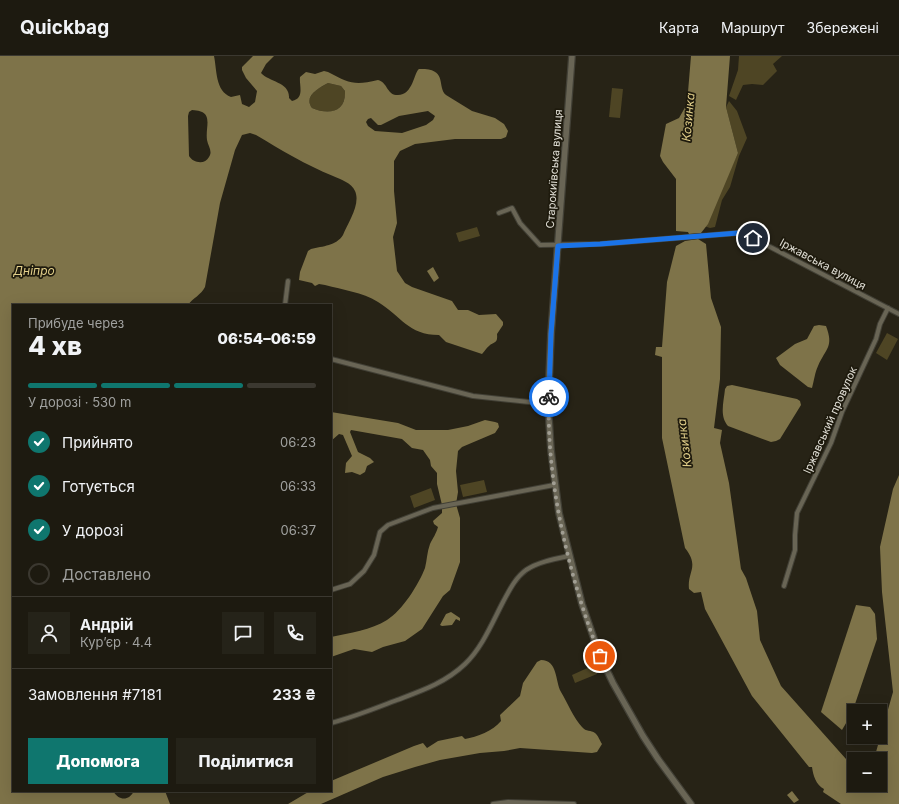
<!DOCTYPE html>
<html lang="uk">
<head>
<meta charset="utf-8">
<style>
	:root { --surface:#1d1a10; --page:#252319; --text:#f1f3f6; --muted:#a0a19f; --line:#3b3830; --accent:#0f766e }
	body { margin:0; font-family:Inter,sans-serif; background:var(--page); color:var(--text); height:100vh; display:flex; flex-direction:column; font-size:15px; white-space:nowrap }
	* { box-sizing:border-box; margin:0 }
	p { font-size:13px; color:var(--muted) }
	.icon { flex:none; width:22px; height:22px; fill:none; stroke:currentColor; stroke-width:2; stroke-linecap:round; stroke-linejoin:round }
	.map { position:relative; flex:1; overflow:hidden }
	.sheet { position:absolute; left:12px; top:248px; width:320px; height:488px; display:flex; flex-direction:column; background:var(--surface); border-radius:0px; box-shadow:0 4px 16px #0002,0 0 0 1px var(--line) }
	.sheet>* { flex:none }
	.buttons { position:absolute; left:847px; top:648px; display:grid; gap:8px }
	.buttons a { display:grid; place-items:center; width:40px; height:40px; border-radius:0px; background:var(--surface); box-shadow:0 4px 16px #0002,0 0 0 1px var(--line); font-size:20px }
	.pin { position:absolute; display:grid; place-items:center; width:34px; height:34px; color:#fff; margin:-17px; border:2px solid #fff; border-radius:50%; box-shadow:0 1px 4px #0007 }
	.courier { position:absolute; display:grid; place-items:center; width:40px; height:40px; margin:-20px; border:3px solid #1a73e8; border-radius:50%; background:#fff; color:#222; box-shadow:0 1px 5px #0007 }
	.head em { font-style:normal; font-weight:800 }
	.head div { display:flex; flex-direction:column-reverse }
	.head { display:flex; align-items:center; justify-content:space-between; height:68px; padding:0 16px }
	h1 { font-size:26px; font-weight:800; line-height:30px }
	.bar { display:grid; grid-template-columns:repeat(4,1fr); gap:6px 4px; align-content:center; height:48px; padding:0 16px }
	.bar i { height:5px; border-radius:3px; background:var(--line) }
	.bar .active { background:var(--accent) }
	.bar p { grid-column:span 4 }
	.line { display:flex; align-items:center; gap:10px; padding:0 16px; border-top:1px solid var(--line) }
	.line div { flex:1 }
	.round { display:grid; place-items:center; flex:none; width:42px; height:42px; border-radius:0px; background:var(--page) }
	ol { padding:0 16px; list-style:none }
	li { display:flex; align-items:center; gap:12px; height:44px }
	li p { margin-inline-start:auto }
	li .icon { padding:4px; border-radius:50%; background:var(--accent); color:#fff; stroke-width:4 }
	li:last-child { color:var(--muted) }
	li i { width:22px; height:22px; border:2px solid var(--line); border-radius:50% }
	.cta { display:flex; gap:8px; margin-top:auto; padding:8px 16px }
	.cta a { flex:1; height:46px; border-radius:0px; background:var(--accent); color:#fff; font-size:16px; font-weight:800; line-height:46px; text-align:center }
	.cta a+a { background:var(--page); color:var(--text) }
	header { display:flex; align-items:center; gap:24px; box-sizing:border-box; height:56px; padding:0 20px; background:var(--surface); border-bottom:1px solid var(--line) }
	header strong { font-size:19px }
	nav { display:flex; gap:22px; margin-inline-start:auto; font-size:14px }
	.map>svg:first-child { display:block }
	.green { fill:#4e4524 }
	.water { fill:#7e7349; fill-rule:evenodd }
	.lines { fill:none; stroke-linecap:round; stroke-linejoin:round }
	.street-casing { stroke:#424036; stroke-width:6 }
	.secondary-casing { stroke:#424036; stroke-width:8 }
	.street { stroke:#696555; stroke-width:4 }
	.secondary { stroke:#696555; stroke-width:5.5 }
	.done { stroke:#a19e93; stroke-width:4; stroke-dasharray:0 7.2 }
	.route { stroke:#1a73e8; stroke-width:5 }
	.labels { text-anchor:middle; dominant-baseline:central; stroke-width:3.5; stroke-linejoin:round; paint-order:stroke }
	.street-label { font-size:11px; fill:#e2e0d7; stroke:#1e1a0d }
	.water-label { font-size:12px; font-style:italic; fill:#e2cf8a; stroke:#1e1a0d }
</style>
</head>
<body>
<header>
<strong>Quickbag</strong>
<nav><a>Карта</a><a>Маршрут</a><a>Збережені</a></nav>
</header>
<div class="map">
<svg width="899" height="748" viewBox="0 0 899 748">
	<rect width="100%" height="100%" fill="#272316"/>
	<g class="green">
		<path d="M739 0H782L773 8 777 15 763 29 752 28 743 29 736 44 729 40 738 14Z"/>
		<path d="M328 27 341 30 345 35C346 57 328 59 312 52 303 40 319 32 328 27Z"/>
		<path d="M612 32 623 33 620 62 609 61Z"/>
		<path d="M729 45 737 55 747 82 739 100 730 131 722 144 715 171 710 172 704 170 738 97 726 51Z"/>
		<path d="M477 171 480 180 459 186 456 177Z"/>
		<path d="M887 277 898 283 887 304 876 297Z"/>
		<path d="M484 424 487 436 463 441 460 429Z"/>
		<path d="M431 432 435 444 414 452 410 440Z"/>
		<path d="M594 609 597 618 575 627 572 619Z"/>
	</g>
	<g class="water">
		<path d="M0 0H214C217 14 215 35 231 41L240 39 242 48 249 51 255 46 257 35 246 22 242 14V11L253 0H274L266 8 261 17C269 26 290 26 289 42L292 45C305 42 299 30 300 21L306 16 315 18 324 15 328 16C349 27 354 30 378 24 387 26 387 38 396 39 413 41 414 16 419 13 420 13 424 13 425 13 447 15 437 31 446 39L472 55 495 62 504 68 508 75 506 81 501 83H455L415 88 400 95 394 105V135L397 167 393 181 397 215 405 227 412 231 452 245 458 254H468L479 259 496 258 503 266V269L497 278C498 288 494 285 489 290 486 292 485 295 482 298L446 286 439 279C408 279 401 260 378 246 362 236 343 234 325 229L319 228 315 230 312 227 299 224 300 216 308 195 311 193C323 190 336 190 343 179 348 167 361 148 355 135 352 127 340 123 333 120 306 109 281 94 256 79L250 77 242 79 235 94 220 147 205 231C201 239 193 242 188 249H13V735H113C119 745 129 745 134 735H165L170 748H0ZM328 27 341 30 345 35C346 57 328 59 312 52 303 40 319 32 328 27ZM192 54C215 55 205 69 207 84 208 90 213 95 209 101 205 109 193 107 189 100L188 60 189 56ZM428 55 435 60 433 64 426 69 402 77 375 75 368 70 366 66 368 63 371 62 378 69H381L399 60Z"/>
		<path d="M691 0H730L726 51 738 97 708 168 701 177 689 178 688 176 676 175V123L663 106 660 100 666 68 679 62 687 48Z"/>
		<path d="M698 183 706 188 711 242 721 271 720 323 714 372 722 374 720 387 729 427 741 513 746 522 757 555 760 584 781 630 854 712V729H880V703H874L893 636 882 536 880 491 893 433 899 419V748H841L823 736 824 733C816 729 813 719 812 711H809L752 640 705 553 701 536 694 537 689 533C687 515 700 511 685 492L662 382V301L655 299 656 291H662L667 226 676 190 685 185Z"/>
		<path d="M433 211 439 222 434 226 427 215Z"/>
		<path d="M819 269 826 270C834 291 826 292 818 310 815 316 814 325 812 332L808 331 780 309 776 302 795 288 807 283 814 270Z"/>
		<path d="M732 329 797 343 800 345 801 349 780 383 776 385 771 386 728 370C719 360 724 345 725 333L727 330Z"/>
		<path d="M331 356 398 367 416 374H448L468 370 485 364 495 366 498 367 499 371 495 377 462 391 458 395 456 415 458 436 456 448 460 462V506L450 534 443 540 422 573 405 585 383 591 372 596 354 593 331 601V581C350 577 371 574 387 564 402 555 419 528 425 512 427 504 427 496 430 488 433 482 436 478 438 471L434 468 433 465 442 457V449L437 428V417L431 410 430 404 423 394 412 392 402 383 351 374 350 376 358 396 370 402 374 406 367 410 365 416 360 419 352 416 345 417 346 407 352 400 343 379 339 378 331 385Z"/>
		<path d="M856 549 870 551 875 558 877 583 852 657 842 674 821 656Z"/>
		<path d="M451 556 460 562V565L456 563 452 569 442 570 440 569 446 558Z"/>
		<path d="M541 604C558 604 555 625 561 636 567 646 574 663 582 671 586 676 591 674 595 677 598 679 600 685 602 688L597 696 592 697 520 692 504 695 480 697 440 704 415 711 383 721 321 748H288L310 735H331V725L414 690 423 687 427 692 438 685 462 680 465 683C477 681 493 675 501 665L500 659 520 640 523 627 537 606Z"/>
		<path d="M792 735 799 744 794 747 787 739Z"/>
	</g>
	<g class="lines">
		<defs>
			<g id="street">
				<path d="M499 157 512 152 520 167 540 189 601 188 738 177 753 182 899 258"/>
				<path d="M285 249 288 225"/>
				<path d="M331 303 473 340 548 348"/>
				<path d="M784 530 795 494V479L797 457 831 387 842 356 876 283 880 268 888 252"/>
				<path d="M331 534 350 528 364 515 374 499 380 476 388 469 433 452 554 429"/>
				<path d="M331 667C354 661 376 652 397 644 421 635 445 627 465 608 482 592 492 567 503 546 509 535 515 522 526 514 538 506 554 503 569 500"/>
				<path d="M493 748 508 746 574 748"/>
			</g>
			<path id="secondary" d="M572 0 551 278 548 348 551 394 559 457 582 548 600 600 613 627 643 680 658 703 691 748"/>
		</defs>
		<use href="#street" class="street-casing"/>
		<use href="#secondary" class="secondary-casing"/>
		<use href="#street" class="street"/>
		<use href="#secondary" class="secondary"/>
	</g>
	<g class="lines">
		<path class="done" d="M549 341C546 426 569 521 600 600"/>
		<path class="route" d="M549 341 551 278 558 190 600 188 738 177 753 182"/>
	</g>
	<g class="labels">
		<g class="street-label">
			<text transform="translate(554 113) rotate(-86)">Старокиївська вулиця</text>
			<text transform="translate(823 208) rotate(28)">Іржавська вулиця</text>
			<text transform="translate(830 364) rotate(-66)">Іржавський провулок</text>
		</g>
		<g class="water-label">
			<text transform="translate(688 61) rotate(-85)">Козинка</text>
			<text x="34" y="214">Дніпро</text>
			<text transform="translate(684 387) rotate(-97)">Козинка</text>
		</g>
	</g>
</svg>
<div class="buttons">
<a>+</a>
<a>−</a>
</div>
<div class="pin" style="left:600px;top:600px;background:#ea580c"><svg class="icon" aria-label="bag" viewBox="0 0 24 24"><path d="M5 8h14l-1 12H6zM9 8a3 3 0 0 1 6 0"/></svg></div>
<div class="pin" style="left:753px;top:182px;background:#1f2937"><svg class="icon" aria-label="home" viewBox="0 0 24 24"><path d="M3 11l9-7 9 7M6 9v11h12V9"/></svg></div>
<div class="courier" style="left:549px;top:341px"><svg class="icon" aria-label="bike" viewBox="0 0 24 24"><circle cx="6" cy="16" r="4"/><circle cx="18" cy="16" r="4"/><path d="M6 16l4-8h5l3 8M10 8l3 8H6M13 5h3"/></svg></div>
<section class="sheet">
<div class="head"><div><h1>4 хв</h1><p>Прибуде через</p></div><em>06:54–06:59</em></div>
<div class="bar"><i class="active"></i><i class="active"></i><i class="active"></i><i></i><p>У дорозі · 530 m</p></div>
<ol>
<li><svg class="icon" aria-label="check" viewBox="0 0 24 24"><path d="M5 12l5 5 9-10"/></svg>Прийнято<p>06:23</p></li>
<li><svg class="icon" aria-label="check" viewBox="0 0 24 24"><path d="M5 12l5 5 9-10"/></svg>Готується<p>06:33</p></li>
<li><svg class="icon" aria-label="check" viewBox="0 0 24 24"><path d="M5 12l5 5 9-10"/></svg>У дорозі<p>06:37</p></li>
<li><i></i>Доставлено</li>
</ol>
<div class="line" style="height:72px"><a class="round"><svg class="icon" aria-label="person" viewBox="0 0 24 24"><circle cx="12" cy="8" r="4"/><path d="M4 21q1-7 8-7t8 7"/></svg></a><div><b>Андрій</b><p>Кур’єр · 4.4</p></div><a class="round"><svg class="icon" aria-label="chat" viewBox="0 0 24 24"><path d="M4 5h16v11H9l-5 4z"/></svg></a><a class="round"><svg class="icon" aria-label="phone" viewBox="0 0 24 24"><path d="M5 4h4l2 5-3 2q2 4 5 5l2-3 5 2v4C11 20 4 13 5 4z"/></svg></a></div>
<div class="line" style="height:52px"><div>Замовлення #7181</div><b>233 ₴</b></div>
<div class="cta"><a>Допомога</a><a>Поділитися</a></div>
</section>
</div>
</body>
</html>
